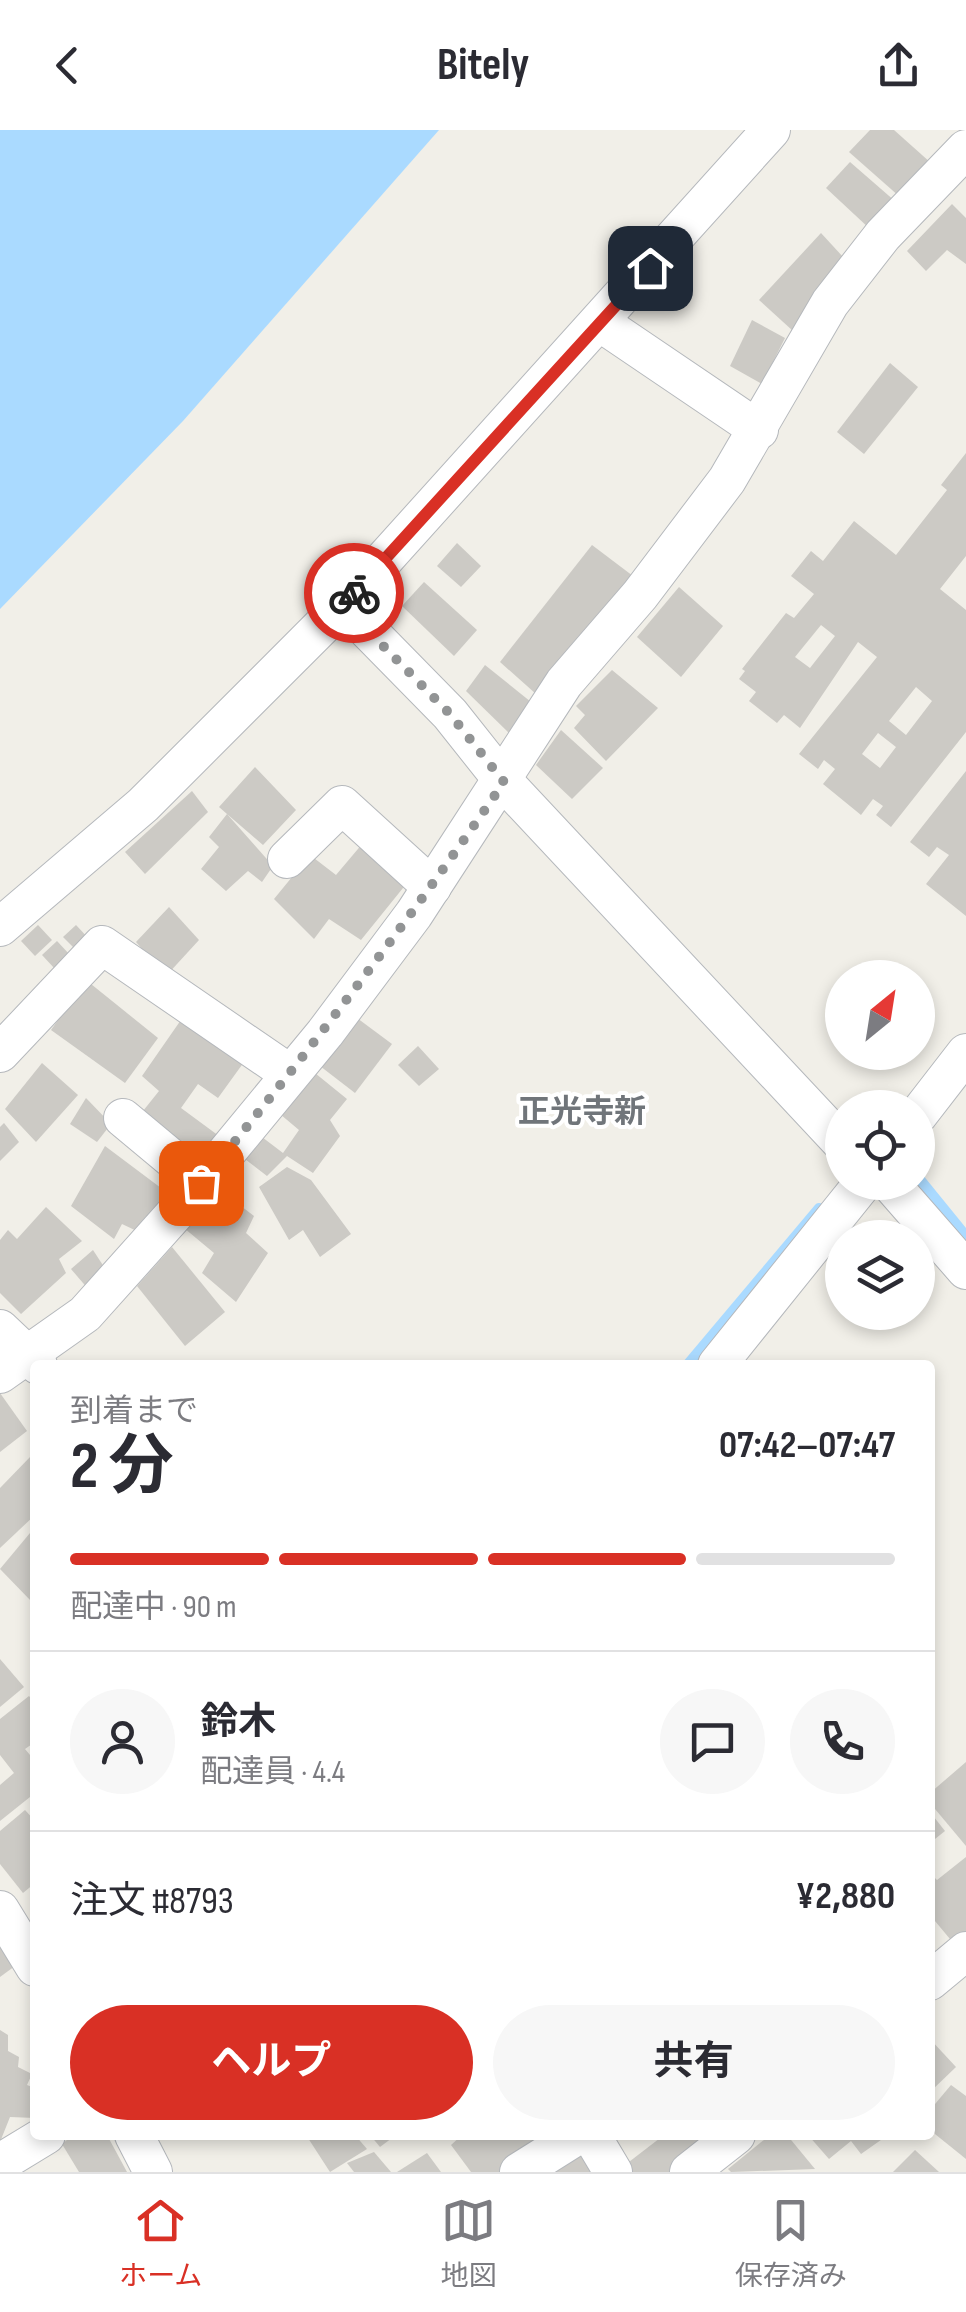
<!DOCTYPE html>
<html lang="ja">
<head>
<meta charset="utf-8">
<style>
	:root { --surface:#fff; --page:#f7f7f7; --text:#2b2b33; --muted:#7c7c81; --line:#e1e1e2; --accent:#d93025 }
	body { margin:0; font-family:"Sofia Sans Condensed","Noto Sans JP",sans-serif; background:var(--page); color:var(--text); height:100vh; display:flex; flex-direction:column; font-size:38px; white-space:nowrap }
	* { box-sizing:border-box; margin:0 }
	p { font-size:32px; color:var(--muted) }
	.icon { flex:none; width:55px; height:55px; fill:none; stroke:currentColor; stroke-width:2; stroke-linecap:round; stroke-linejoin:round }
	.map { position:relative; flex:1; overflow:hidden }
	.drawer { position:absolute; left:30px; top:1230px; width:905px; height:780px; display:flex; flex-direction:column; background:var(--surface); border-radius:10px; box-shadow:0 5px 15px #0003 }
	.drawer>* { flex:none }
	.needle { width:65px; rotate:30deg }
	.tools { position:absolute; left:825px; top:830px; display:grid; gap:20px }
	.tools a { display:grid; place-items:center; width:110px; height:110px; border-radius:50%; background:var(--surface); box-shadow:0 5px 15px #0003; font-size:50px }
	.pin { position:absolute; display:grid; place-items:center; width:85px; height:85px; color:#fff; margin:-42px; border-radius:20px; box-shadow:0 5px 15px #0006 }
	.courier { position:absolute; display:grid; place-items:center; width:100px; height:100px; margin:-50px; border:8px solid #d93025; border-radius:50%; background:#fff; color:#222; box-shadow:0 2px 12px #0007 }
	.headline em { font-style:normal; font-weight:700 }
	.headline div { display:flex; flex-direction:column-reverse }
	.headline { display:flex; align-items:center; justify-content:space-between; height:170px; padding:0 40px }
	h1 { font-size:65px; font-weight:700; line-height:75px }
	.bar { display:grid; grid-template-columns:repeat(4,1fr); gap:15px 10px; align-content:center; height:120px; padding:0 40px }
	.bar i { height:12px; border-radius:8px; background:var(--line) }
	.bar .on { background:var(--accent) }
	.bar p { grid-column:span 4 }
	.line { display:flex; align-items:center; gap:25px; padding:0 40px; border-top:2px solid var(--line) }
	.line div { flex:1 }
	.round { display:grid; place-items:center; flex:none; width:105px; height:105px; border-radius:52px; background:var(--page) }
	.primary-button { display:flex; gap:20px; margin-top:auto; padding:20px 40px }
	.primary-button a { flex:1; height:115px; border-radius:60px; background:var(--accent); color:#fff; font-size:40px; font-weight:700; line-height:115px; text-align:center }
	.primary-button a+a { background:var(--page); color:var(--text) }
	header { display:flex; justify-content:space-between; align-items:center; height:130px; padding:0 40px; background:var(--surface); font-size:45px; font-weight:700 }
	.tabs { display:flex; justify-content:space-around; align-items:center; height:140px; border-top:2px solid var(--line); background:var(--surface); font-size:28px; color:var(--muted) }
	.tabs a { display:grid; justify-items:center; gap:5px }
	.tabs .on { color:var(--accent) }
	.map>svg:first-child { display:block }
	.water { fill:#aadaff }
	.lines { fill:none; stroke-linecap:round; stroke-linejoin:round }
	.stream { stroke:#aadaff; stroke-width:10 }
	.building { fill:#cccac5; fill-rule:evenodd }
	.minor-casing { stroke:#b5b8bc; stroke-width:40 }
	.minor { stroke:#fff; stroke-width:38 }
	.done { stroke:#929495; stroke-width:10; stroke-dasharray:0 18 }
	.route { stroke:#d93025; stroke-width:12 }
	.labels { text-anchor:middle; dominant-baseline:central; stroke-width:8; stroke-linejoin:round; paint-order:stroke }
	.quarter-label { font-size:32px; font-weight:bold; fill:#70757a; stroke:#fff }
</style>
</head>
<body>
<header><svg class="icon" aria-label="back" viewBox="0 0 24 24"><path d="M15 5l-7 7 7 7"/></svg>Bitely<svg class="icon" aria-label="share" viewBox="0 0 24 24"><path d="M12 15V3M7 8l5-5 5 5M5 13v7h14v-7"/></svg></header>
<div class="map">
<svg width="966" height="2042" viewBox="0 0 966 2042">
	<rect width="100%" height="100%" fill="#f1efe8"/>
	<path class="water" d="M0 0H439L183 291 0 479Z"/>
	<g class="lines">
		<g class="stream">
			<path d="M918 1047 966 1106"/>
			<path d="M687 1235 819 1078"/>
		</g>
	</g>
	<g class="building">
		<path d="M870 0H894L931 33 900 67 849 22Z"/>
		<path d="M850 32 896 72 870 99 826 58Z"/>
		<path d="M952 74 966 88V134L947 120 926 141 907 121Z"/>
		<path d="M821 103 844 128 793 201 759 170Z"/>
		<path d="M752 190 785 208 762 254 730 236Z"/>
		<path d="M890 233 918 257 864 324 837 302Z"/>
		<path d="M966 323V426L940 459 966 480V602L891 697 876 685 883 676 873 669 861 685 823 654 835 639 824 630 818 639 799 624 877 527 858 512 800 598 784 585 777 593 749 571 756 562 739 549 745 541 742 539 786 483 794 488 814 464 791 446 811 421 823 431 854 391 896 425 947 360 941 355ZM821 495 835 506 810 538 795 527ZM916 557 932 571 906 605 889 591ZM878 603 896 617 880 638 862 624Z"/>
		<path d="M457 413 481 436 461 457 437 436Z"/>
		<path d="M592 415 633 446 536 564 500 532Z"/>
		<path d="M424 452 477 500 454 526 402 476Z"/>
		<path d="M679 457 723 496 681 547 637 507Z"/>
		<path d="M485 535 536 576 514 608 466 561Z"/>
		<path d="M612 540 658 578 606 631 574 598 585 585 576 576Z"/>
		<path d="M561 600 603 638 572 669 536 635Z"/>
		<path d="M255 637 296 680 263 715 227 684 273 736 262 752 248 741 226 761 201 739 219 717 209 707 227 684 219 677Z"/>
		<path d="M966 641V786L926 754 949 725 937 717 929 727 910 712Z"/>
		<path d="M192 661 208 682 145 744 125 722Z"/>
		<path d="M363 713 407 753 361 810 329 789 314 809 274 769 310 725 336 745Z"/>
		<path d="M169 777 199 810 166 846 136 812Z"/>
		<path d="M38 795 52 810 35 826 21 811Z"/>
		<path d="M76 795 90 810 77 821 63 807Z"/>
		<path d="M57 811 70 825 55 839 42 825Z"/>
		<path d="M86 850 158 908 125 953 51 900Z"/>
		<path d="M183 887 244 932 218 968 198 954 181 978 219 1006 197 1034 139 986 159 961 142 946Z"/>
		<path d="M357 888 392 914 355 963 320 936Z"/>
		<path d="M418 916 439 939 419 956 398 935Z"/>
		<path d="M42 933 78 965 36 1012 5 979Z"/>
		<path d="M310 939 347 969 330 990 340 1006 313 1043 287 1026 267 1046 241 1026 258 1004 283 1023 299 1000 274 979Z"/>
		<path d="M86 968 111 994 97 1012 70 994Z"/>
		<path d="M4 993 19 1012 0 1031V997Z"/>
		<path d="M105 1016 173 1067 141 1103 122 1094 114 1109 71 1076Z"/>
		<path d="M287 1037 311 1050 351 1104 320 1127 303 1100 289 1110 259 1057Z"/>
		<path d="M216 1057 254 1086 246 1103 268 1123 236 1172 202 1143 214 1123 184 1098Z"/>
		<path d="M46 1077 82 1111 59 1129 66 1143 21 1184 0 1163V1110L8 1100 17 1109Z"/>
		<path d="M172 1117 225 1182 185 1216 137 1156Z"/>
		<path d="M93 1120 108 1143 89 1160 71 1139Z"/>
		<path d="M0 1263 27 1301 0 1322Z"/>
		<path d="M32 1325 35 1385 0 1418V1358Z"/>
		<path d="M35 1397V1465L31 1471 0 1439Z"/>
		<path d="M0 1529 24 1557 0 1577Z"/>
		<path d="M29 1566 35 1573V1612L25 1619 35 1631V1663L0 1691V1655L14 1643 0 1625V1589Z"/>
		<path d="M966 1632V1716L930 1673V1663Z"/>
		<path d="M25 1680 35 1691V1753L23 1763 0 1734V1701Z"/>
		<path d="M930 1682 945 1701 930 1713Z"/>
		<path d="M966 1727V1805L955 1815 930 1785V1743L937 1750Z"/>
		<path d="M0 1813 15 1836 0 1847Z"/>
		<path d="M0 1900 8 1905V1921L19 1927 18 1937 32 1944 27 1955 35 1958V1988L10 1987 0 2012Z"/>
		<path d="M930 1909 956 1937 930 1962Z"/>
		<path d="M951 1955 966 1966V2029L930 2000V1980Z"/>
		<path d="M73 2005H107L127 2042H79L62 2014Z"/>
		<path d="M306 2005H355L367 2019 330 2042Z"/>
		<path d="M370 2005H396L380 2017Z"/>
		<path d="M462 2005H533L543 2015 502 2042H471L451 2015Z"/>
		<path d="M664 2005H704L708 2010 670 2042H630L625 2035Z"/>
		<path d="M770 2005H787L815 2039 731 2042 728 2039Z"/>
		<path d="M808 2005H888L861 2024 851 2011 829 2029Z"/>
		<path d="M915 2020 939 2042H893Z"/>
		<path d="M577 2021 592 2042H552Z"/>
		<path d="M374 2022 391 2042H354L347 2033Z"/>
		<path d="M427 2023 441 2042H397Z"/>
	</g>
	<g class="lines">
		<defs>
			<g id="minor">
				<path d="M601 193 759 300"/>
				<path d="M343 475 450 584 504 652 842 1013"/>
				<path d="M287 729 342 675 432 757"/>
				<path d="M0 797 143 675 343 475 771 0"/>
				<path d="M0 923 102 815 290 944"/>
				<path d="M918 985 966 923"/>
				<path d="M123 988 201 1053"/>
				<path d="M889 1052 966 1140"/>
				<path d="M0 1199 38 1235"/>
				<path d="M717 1235 864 1052"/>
				<path d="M0 1244 85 1184 188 1069 325 903 414 784 564 553 640 465 727 350 830 173 883 105 966 19"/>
				<path d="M0 1780 35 1837"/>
				<path d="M930 1851 966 1821"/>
				<path d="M134 2005 153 2042"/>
				<path d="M591 2005 613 2042"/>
				<path d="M0 2033 46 2005"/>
				<path d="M519 2042 578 2005"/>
				<path d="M689 2042 736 2005"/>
			</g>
		</defs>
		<use href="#minor" class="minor-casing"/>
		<use href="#minor" class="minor"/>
	</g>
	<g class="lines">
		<path class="done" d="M201 1053C308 923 409 791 504 652L450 584 343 475 354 463"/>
		<path class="route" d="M354 463 650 138"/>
	</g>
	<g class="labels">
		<g class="quarter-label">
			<text x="582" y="982">正光寺新</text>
		</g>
	</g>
</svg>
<div class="tools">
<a><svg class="needle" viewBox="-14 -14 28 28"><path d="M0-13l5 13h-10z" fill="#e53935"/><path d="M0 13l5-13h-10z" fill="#7c7c81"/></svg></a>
<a><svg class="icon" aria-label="locate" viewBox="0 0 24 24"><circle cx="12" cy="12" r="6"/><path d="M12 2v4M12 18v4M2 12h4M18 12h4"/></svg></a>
<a><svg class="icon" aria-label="layers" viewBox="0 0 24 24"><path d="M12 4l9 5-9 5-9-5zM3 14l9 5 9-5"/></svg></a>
</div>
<div class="pin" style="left:201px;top:1053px;background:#ea580c"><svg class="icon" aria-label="bag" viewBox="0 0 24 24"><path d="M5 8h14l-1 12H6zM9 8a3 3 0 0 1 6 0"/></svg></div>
<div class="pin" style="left:650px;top:138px;background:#1f2937"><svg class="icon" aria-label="home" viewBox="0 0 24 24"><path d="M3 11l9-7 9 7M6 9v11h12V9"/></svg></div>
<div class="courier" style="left:354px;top:463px"><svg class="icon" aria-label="bike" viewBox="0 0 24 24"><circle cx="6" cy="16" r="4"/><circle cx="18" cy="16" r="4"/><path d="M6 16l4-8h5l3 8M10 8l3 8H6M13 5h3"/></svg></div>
<section class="drawer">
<div class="headline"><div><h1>2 分</h1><p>到着まで</p></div><em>07:42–07:47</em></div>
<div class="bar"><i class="on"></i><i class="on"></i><i class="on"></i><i></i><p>配達中 · 90 m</p></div>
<div class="line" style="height:180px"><a class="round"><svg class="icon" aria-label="person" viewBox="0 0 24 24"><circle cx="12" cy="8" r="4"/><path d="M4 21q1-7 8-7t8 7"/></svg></a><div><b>鈴木</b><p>配達員 · 4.4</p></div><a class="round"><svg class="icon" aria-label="chat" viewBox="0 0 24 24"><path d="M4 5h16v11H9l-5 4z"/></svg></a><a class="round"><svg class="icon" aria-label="phone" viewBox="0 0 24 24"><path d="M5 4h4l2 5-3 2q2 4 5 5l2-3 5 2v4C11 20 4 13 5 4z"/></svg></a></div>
<div class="line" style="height:130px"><div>注文 #8793</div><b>¥2,880</b></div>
<div class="primary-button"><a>ヘルプ</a><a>共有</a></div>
</section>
</div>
<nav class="tabs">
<a class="on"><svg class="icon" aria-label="home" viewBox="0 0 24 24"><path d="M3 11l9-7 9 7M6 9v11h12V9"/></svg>ホーム</a>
<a><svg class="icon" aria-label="map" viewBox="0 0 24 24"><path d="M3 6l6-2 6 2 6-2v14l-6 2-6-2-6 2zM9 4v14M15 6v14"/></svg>地図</a>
<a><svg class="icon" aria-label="saved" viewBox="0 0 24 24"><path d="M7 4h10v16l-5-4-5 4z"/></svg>保存済み</a>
</nav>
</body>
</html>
